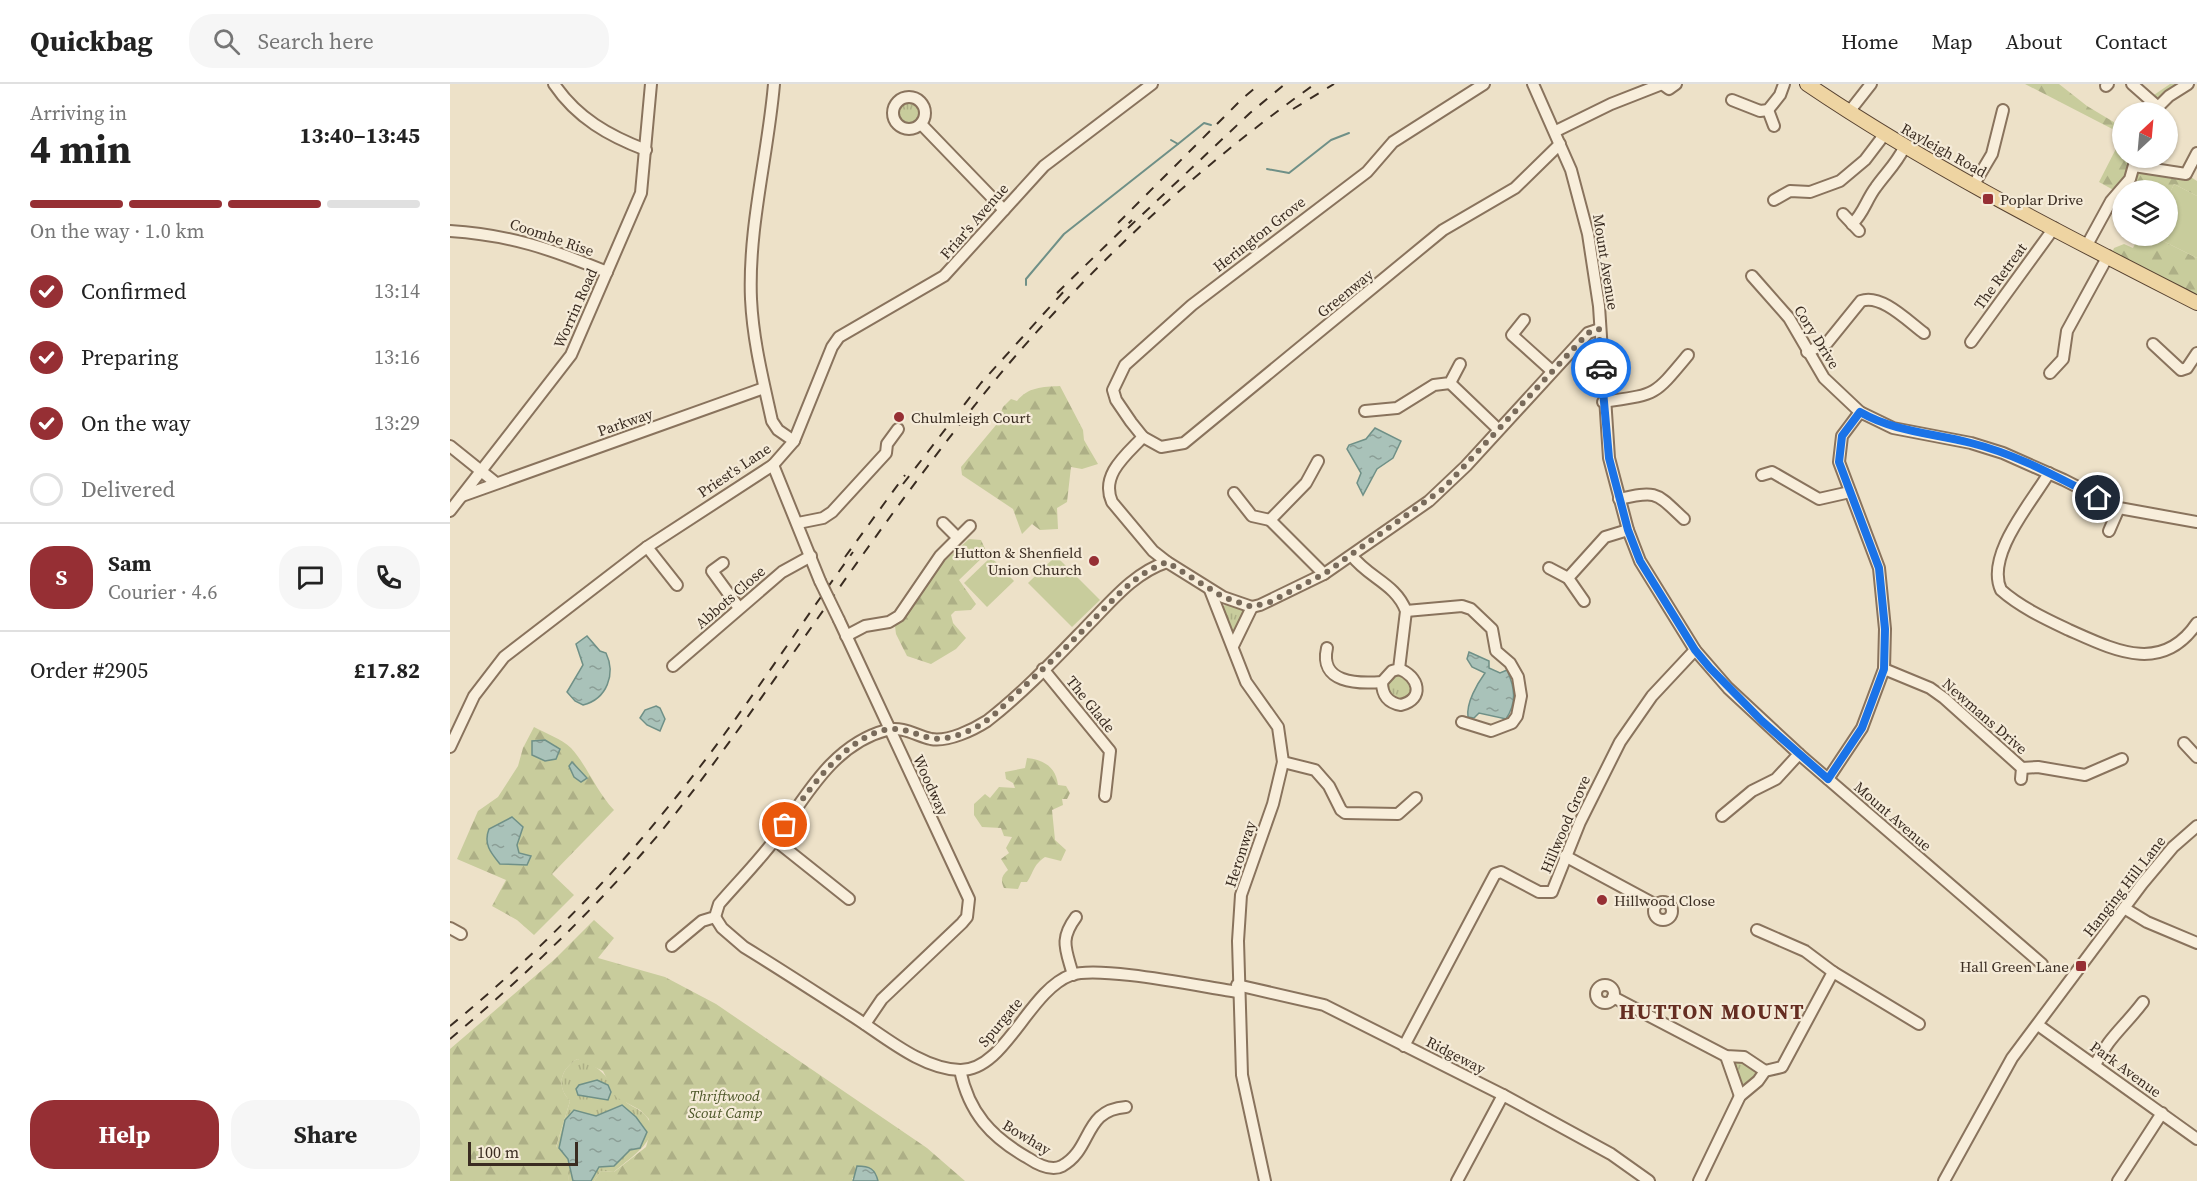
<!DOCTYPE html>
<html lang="en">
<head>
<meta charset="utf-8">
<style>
	:root { --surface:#fff; --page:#f6f6f6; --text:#222; --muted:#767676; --line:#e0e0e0; --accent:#962f34 }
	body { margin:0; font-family:"Source Serif 4",serif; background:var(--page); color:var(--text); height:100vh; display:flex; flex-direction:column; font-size:22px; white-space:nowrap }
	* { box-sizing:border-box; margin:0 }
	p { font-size:20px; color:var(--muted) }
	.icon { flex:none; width:33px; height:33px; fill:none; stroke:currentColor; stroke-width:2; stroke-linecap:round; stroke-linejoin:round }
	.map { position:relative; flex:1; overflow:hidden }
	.drawer { display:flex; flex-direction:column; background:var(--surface); width:450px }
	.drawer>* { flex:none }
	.needle { width:39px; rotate:26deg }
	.buttons { position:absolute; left:1662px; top:18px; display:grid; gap:12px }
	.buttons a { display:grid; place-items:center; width:66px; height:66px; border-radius:50%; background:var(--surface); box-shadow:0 2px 4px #0004; font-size:30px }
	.scale { position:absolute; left:18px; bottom:15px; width:110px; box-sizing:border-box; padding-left:6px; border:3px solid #3a2c21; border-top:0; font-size:16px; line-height:21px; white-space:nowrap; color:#3a2c21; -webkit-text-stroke:4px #f5ebd8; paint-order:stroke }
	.pin { position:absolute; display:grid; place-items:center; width:51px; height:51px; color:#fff; margin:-26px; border:3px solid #fff; border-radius:50%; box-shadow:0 2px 6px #0007 }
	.courier { position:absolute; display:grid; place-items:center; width:60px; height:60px; margin:-30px; border:4px solid #1a73e8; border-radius:50%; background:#fff; color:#222; box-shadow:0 2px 8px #0007 }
	.headline em { font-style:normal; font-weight:700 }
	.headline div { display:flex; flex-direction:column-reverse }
	.headline { display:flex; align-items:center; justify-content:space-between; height:102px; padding:0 30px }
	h1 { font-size:39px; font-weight:700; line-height:45px }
	.bar { display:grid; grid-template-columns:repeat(4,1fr); gap:9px 6px; align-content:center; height:72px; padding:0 30px }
	.bar i { height:8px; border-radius:4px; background:var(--line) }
	.bar .current { background:var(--accent) }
	.bar p { grid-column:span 4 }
	.line { display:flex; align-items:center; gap:15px; padding:0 30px; border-top:2px solid var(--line) }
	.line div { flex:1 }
	.round { display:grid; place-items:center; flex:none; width:63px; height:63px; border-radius:24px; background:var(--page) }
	ol { padding:0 30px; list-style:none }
	li { display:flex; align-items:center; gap:18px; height:66px }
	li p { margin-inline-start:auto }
	li .icon { padding:6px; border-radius:50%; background:var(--accent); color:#fff; stroke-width:4 }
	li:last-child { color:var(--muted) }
	li i { width:33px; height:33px; border:3px solid var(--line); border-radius:50% }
	.primary-button { display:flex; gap:12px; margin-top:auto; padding:12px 30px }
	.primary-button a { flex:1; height:69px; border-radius:24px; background:var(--accent); color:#fff; font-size:24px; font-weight:700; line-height:69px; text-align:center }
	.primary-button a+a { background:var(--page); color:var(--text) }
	header { display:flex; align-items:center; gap:36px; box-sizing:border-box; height:84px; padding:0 30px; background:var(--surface); border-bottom:2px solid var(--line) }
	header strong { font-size:28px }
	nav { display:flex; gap:33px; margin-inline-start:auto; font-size:21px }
	.search { width:420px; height:54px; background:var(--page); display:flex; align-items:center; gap:15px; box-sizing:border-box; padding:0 21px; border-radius:24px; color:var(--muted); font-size:22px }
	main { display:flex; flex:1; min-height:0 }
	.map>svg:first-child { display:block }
	.grass { fill:url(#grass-tufts) }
	.forest { fill:url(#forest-firs) }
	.pitch { fill:#c8cc9c }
	.water { fill:url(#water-ripples); stroke:#6f9087; stroke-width:1.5 }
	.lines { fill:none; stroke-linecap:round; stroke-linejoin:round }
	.stream { stroke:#6f9087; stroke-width:2 }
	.minor-casing { stroke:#89735d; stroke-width:14 }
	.major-casing { stroke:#574231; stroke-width:16 }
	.minor { stroke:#f8eedb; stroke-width:10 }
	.major { stroke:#eed4a2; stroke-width:14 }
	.rail { stroke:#3a2c21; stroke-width:2; stroke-dasharray:10 10; stroke-linecap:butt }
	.minor-bridge-casing { stroke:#89735d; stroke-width:14; stroke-linecap:butt }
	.minor-bridge { stroke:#f8eedb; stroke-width:10 }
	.done { stroke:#796b5b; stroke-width:6; stroke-dasharray:0 10.8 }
	.route { stroke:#1a73e8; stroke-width:8 }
	.poi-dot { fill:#962f34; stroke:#f5ebd8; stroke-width:2 }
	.labels { text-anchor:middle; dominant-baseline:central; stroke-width:4.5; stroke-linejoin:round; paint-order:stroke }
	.street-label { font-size:15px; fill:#3a2c21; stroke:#f5ebd8 }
	.poi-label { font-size:15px; fill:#3a2c21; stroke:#f5ebd8; text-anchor:start }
	.park-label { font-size:15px; font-style:italic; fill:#4c5628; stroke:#f5ebd8 }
	.district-label { font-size:21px; font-weight:bold; letter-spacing:1.5px; fill:#652d21; stroke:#f5ebd8 }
</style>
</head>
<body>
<header>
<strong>Quickbag</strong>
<div class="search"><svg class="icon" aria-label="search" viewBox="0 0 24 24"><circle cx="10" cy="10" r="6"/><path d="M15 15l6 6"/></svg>Search here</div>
<nav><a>Home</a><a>Map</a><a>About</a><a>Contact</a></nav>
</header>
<main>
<section class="drawer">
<div class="headline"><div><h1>4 min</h1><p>Arriving in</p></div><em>13:40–13:45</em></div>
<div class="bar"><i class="current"></i><i class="current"></i><i class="current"></i><i></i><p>On the way · 1.0 km</p></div>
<ol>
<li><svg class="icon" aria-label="check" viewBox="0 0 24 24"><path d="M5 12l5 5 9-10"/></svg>Confirmed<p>13:14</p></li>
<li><svg class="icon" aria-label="check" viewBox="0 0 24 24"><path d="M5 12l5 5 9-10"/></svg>Preparing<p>13:16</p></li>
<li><svg class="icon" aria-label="check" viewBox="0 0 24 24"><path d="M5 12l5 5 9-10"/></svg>On the way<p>13:29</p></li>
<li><i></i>Delivered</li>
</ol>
<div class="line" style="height:108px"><b class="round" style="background:var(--accent);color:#fff">S</b><div><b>Sam</b><p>Courier · 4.6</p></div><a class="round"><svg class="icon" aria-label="chat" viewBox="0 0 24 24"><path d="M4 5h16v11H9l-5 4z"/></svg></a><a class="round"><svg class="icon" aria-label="phone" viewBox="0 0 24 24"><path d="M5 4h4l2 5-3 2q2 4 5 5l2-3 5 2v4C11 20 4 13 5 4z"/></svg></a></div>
<div class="line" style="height:78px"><div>Order #2905</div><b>£17.82</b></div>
<div class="primary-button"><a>Help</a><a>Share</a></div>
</section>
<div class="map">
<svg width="1747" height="1097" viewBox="0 0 1747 1097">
	<defs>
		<pattern id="grass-tufts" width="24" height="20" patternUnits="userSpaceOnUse" patternTransform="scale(1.5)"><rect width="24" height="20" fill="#c8cc9c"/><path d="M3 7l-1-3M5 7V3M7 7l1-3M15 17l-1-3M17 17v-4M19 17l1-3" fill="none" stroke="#adaf86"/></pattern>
		<pattern id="forest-firs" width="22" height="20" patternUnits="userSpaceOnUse" patternTransform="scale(1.5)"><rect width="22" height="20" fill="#c8cc9c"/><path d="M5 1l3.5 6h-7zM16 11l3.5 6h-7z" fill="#adaf86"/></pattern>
		<pattern id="water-ripples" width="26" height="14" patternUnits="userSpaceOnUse" patternTransform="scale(1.5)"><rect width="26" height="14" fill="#a9c2b9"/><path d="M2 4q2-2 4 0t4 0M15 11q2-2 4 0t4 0" fill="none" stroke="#8b9e96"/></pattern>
	</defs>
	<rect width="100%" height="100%" fill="#ede1c8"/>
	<g class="grass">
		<path d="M1720 0H1738L1703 28H1690L1698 15Z"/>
		<circle cx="459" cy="29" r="14"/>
		<path d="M778 519 798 525 785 555 772 523Z"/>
		<path d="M950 590 961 595 964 611 948 619 937 609V599L945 591Z"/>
		<path d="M1285 973 1306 985 1304 995 1297 1002 1289 1000 1283 977Z"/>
		<path d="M127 975C153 983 156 993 172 1014 178 1022 187 1023 194 1030 217 1053 179 1074 164 1088L151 1087 144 1097H119L116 1079 106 1064 120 1017C106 1002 110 986 127 975Z"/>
	</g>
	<g class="forest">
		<path d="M1575 0H1609L1637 22 1672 43V50Z"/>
		<path d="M1672 53V74H1686L1684 82 1736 90 1747 97V112L1724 100 1718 113V106H1672V123L1661 117 1667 108 1649 98Z"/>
		<path d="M1689 152H1703L1747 174V219L1662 169 1664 164 1674 160 1683 164Z"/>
		<path d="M610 302 633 346 634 356 648 380 632 385 621 383 617 418 607 424 608 445 590 446 582 440 572 450 563 425 512 391 511 383 546 341 553 323 561 315 567 317C578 303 592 303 610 302Z"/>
		<path d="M519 455 531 456 537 469 509 496 526 520 521 526 505 527 501 531 503 539 516 554 506 565 481 580 457 572 446 550 445 542 487 484Z"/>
		<path d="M84 643C95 649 112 655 121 664 138 683 146 707 164 726L102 790 124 811 84 851 67 836 42 822 56 796 7 775 28 727 48 713 68 682 73 664Z"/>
		<path d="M577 674C594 676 606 683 608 701L616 702 620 709 617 715H612L613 721 602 726 605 756 616 766 611 777 595 773C583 781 584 788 577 798H571L568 805 554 804C550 796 552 791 558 786L551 775 559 769 556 764 562 753 554 752 551 744 532 743 524 731V720L535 710 540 714 549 703 565 704 563 699 556 695 555 688 575 684Z"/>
		<path d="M144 836 164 854 148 874 215 893 266 920 477 1064 515 1097H428L402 1094 403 1097H144L151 1087 164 1088 196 1063 200 1049 199 1035 190 1026 166 1013 153 987 127 975C110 986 106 1002 120 1017L106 1063 117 1079 119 1097H0V965L105 875Z"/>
	</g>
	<g class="pitch">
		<path d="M1724 100 1747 112V174L1703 152H1718V113Z"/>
		<path d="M606 472 650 516 622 543 578 499Z"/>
		<path d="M541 473 564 497 537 523 514 499Z"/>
	</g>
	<g class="water">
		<path d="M925 344 951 357 943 374 927 385 913 411 907 399 911 389 897 365 899 361 916 355Z"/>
		<path d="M137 552 150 567 156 569C166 590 157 615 133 621L125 617 117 608 133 581 126 560Z"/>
		<path d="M1019 568 1039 577V584L1050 589 1057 586C1065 604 1067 618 1056 635L1029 629 1024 634 1018 633C1016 619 1027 600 1035 589L1022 583 1017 575Z"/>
		<path d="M206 622 210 624 215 635 210 647 197 641 190 634 195 626Z"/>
		<path d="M95 656 110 665 106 675 95 677 82 671V657Z"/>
		<path d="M122 678 137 694 131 698 124 693 119 682Z"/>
		<path d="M62 733 73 743 67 761 69 769 81 772 77 781 50 780C41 769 33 760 39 745Z"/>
		<path d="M147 996 158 1001 161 1008 158 1016 128 1011 126 1005 129 1001Z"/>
		<path d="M172 1021 186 1033 197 1048 190 1064 180 1066 164 1082 149 1083 141 1097H123L118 1075 109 1064 115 1036 124 1026 146 1032Z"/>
		<path d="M407 1082C420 1082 425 1085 428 1097H403Z"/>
	</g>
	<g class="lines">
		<g class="stream">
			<path d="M721 56 728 60 754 39 761 41"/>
			<path d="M817 85 839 89 881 56 899 49"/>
			<path d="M576 201V195L614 150 728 60"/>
		</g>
		<defs>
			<g id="minor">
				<path d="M104 0C127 34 159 52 196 66"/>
				<path d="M1034 0 943 58 917 88 742 221 675 281 663 306 666 316 681 338 693 353 711 363 734 359 993 146 1065 104 1110 60"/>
				<path d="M1083 0 1121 86 1138 150 1149 222 1159 374 1178 446 1190 477 1245 566 1278 604 1349 670 1592 880"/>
				<path d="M1212 0 1219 5 1226 0"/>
				<path d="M1682 0 1707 22"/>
				<path d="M1656 2 1658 0"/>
				<circle cx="459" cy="29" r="16"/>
				<path d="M1282 16 1310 27 1318 26 1330 11 1334 0"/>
				<path d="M1318 26 1324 42"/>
				<path d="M1399 28 1421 0"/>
				<path d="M1703 28 1719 12 1738 0"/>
				<path d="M471 40 554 126"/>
				<path d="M1106 47 1161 20 1212 0"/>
				<path d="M1684 82 1736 90 1747 69"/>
				<path d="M1523 102 1542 70 1553 26"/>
				<path d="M1324 116 1340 107 1360 108 1390 97 1415 76 1434 51"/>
				<path d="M1393 130 1409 147"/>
				<path d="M1402 140C1414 129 1416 116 1426 103 1436 89 1446 80 1454 64"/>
				<path d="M0 147C61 151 101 165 157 188"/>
				<path d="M1637 161 1661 117 1680 95 1686 74"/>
				<path d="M1302 192 1339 234 1374 294 1410 328"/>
				<path d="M1074 236 1062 251 1102 287"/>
				<path d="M1521 258 1604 144"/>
				<path d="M1703 260 1731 286 1737 284 1747 269"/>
				<path d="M1357 268 1377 259 1411 217C1431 209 1459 238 1474 249"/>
				<path d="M1600 289 1613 275 1617 247 1658 172"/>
				<path d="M1000 299 1048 345"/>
				<path d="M1153 318C1207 310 1203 313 1238 271"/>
				<path d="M915 327 947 324 984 301 1000 299 1010 280"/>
				<path d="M693 353C676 371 650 391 662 418L703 467 717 478 773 513 802 523 810 521 874 490 979 417 1016 382 1138 249 1150 245"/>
				<path d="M344 357 382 263 389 253 494 192 594 82 702 0"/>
				<path d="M0 362 46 399"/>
				<path d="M868 377 856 399 820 436 874 490"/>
				<path d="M323 381 370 497"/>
				<path d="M1599 389C1582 418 1535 471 1551 506 1570 523 1596 535 1619 546 1664 566 1712 591 1747 539"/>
				<path d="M1312 391 1322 388 1369 415 1400 408"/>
				<path d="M784 409 802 432 820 436"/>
				<path d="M12 412 314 304"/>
				<path d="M1169 415C1208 406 1206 409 1234 435"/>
				<path d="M0 427 121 271 191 109 201 0"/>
				<path d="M348 439 373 434 382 428 436 369 437 360 448 345"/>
				<path d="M493 439 507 453"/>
				<path d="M1659 447 1669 424"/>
				<path d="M197 463 227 501"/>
				<path d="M273 479 262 487 289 524"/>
				<path d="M1099 484 1118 494 1134 517"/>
				<path d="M1118 494 1155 453 1178 446"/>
				<path d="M760 506 796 598 828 643 833 678 823 720 791 811 788 857 792 991 815 1097"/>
				<path d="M956 527 1012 522 1021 525 1042 545 1046 567 1060 579 1068 593 1071 612 1067 632 1062 639 1041 647 1012 638"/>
				<path d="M389 536 519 815 517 833 512 839 432 915 415 940"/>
				<path d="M396 552 415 542 439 538 449 532 490 472 520 442"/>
				<path d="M783 562 802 523"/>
				<path d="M877 564C869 599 907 600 932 598L942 587 949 585 956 527C946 500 919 494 902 472"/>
				<path d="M223 582 332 488 361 472"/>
				<path d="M593 585 660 667 655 712"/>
				<path d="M1434 585 1480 604 1494 614 1572 684 1571 695"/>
				<path d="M932 598C932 611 938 619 951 621 975 615 969 592 949 585"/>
				<path d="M1734 659 1747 673"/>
				<path d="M0 663 24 612 54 573 197 463 323 381 344 357 328 346 322 337C313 296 303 257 301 215 298 143 318 71 324 0"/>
				<path d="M833 678 865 686 879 702 891 726 895 729 948 730 966 714"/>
				<path d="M1572 684 1588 683 1635 691 1672 675"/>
				<path d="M1378 695 1412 644 1434 585 1435 545 1429 484 1389 378 1392 352 1410 328 1443 344 1521 359 1553 369 1614 396 1669 424 1747 438"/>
				<path d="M1272 732 1302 707 1326 695 1349 670"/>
				<path d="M325 756 399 815"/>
				<path d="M1115 772 1206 821"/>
				<circle cx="1213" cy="827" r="9"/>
				<path d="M1674 824 1697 838 1747 859"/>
				<path d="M265 833 272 844 294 863C330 885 365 908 401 931 433 951 471 985 510 986 555 987 578 907 621 891 649 881 753 903 788 908"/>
				<path d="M0 844 11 850"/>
				<path d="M1307 846 1355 867 1383 888 1469 940"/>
				<path d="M222 862 252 837 265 833 269 820C288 798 309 777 326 754 356 712 383 660 437 646 453 642 467 652 481 655 498 658 523 646 537 637 572 610 605 575 636 543 660 519 683 489 717 478"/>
				<path d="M623 891C616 865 609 856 626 833"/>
				<path d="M787 901 874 921 1053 1011 1161 1070 1199 1097"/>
				<circle cx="1155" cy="910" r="9"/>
				<path d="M1163 913 1276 972 1294 973 1315 987"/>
				<path d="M1588 941 1747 1055"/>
				<path d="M954 962 1045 790 1051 788 1089 808H1102L1130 738 1170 658 1202 612 1245 566"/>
				<path d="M1276 972 1290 1012"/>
				<path d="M1645 981C1658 954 1675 942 1693 918"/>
				<path d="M510 986C519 1029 541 1053 578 1074 587 1080 601 1088 612 1082 643 1065 633 1026 676 1023"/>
				<path d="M1007 1097 1053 1011"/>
				<path d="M1249 1097 1290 1012 1308 997 1315 987 1332 983 1383 888"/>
				<path d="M1494 1097 1562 974 1692 800 1723 763 1747 742"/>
				<path d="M1668 1097 1712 1029"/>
			</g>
			<path id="major" d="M1357 0C1481 84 1614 151 1747 219"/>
		</defs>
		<use href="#minor" class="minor-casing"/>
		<use href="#major" class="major-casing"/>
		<use href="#minor" class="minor"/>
		<use href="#major" class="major"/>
		<g class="rail">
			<path d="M843 25 884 0"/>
			<path d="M668 139 793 14 810 0"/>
			<path d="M678 144 800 29 835 0"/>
			<path d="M607 209 682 136"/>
			<path d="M453 400 531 299 616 205"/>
			<path d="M395 473 455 391"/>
			<path d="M0 942C84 873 159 797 227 712 290 634 344 549 403 468"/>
			<path d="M0 955C75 892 145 825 209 750 254 695 295 636 337 578 398 491 459 404 525 321 620 201 740 88 865 0"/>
		</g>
		<defs>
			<path id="minor-bridge" d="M370 497 389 536"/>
		</defs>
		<use href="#minor-bridge" class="minor-bridge-casing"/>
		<use href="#minor-bridge" class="minor-bridge"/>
	</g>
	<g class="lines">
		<path class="done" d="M335 741C356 708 398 649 441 645 455 644 467 651 480 654 497 658 522 647 536 637 547 629 556 619 566 610 592 586 618 562 642 537 665 514 686 489 717 478L773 513 802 523 820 518 874 490 993 405 1138 249 1149 245 1151 284"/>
		<path class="route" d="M1151 284 1159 374 1178 446 1190 477 1245 566 1260 584 1312 637 1378 695 1412 644 1434 585 1435 545 1429 484 1389 378 1392 352 1410 328C1445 348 1482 349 1521 359 1566 370 1607 393 1648 414"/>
	</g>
	<g class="poi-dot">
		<rect x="1532" y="109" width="12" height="12" rx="3"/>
		<circle cx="449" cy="333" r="6"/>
		<circle cx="644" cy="477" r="6"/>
		<circle cx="1152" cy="816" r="6"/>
		<rect x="1625" y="876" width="12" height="12" rx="3"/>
	</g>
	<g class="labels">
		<g class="street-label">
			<text transform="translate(1494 66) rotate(29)">Rayleigh Road</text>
			<text transform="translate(524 137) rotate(-49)">Friar's Avenue</text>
			<text transform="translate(809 150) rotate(-38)">Herington Grove</text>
			<text transform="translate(102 153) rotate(19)">Coombe Rise</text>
			<text transform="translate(1156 178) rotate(81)">Mount Avenue</text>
			<text transform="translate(1550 192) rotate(-54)">The Retreat</text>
			<text transform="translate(895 209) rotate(-39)">Greenway</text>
			<text transform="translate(125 224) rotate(-66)">Worrin Road</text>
			<text transform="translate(1367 253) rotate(58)">Cory Drive</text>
			<text transform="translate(175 338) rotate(-19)">Parkway</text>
			<text transform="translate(284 386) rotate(-34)">Priest's Lane</text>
			<text transform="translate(280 513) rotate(-41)">Abbots Close</text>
			<text transform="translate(641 620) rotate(51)">The Glade</text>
			<text transform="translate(1535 632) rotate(41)">Newmans Drive</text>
			<text transform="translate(481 701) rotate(66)">Woodway</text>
			<text transform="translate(1443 732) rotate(41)">Mount Avenue</text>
			<text transform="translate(1115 740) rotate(-67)">Hillwood Grove</text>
			<text transform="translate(790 770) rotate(-72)">Heronway</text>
			<text transform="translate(1674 802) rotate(-52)">Hanging Hill Lane</text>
			<text transform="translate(550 938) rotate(-50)">Spurgate</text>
			<text transform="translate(1006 971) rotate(27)">Ridgeway</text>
			<text transform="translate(1676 985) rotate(36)">Park Avenue</text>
			<text transform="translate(577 1053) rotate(31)">Bowhay</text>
		</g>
		<g class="poi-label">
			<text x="1550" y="115">Poplar Drive</text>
			<text x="461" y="333">Chulmleigh Court</text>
			<text x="632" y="468" text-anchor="end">Hutton &amp; Shenfield<tspan x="632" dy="17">Union Church</tspan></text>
			<text x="1164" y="816">Hillwood Close</text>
			<text x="1619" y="882" text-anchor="end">Hall Green Lane</text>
		</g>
		<g class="park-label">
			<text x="275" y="1011">Thriftwood<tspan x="275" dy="17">Scout Camp</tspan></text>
		</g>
		<g class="district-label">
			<text x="1262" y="927">HUTTON MOUNT</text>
		</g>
	</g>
</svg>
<div class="buttons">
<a><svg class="needle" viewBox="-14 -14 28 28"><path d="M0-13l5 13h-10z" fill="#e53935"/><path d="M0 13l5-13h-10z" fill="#767676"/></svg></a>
<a><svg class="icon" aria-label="layers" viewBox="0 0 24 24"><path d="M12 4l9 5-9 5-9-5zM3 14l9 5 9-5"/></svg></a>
</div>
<div class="scale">100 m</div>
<div class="pin" style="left:335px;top:741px;background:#ea580c"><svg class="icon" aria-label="bag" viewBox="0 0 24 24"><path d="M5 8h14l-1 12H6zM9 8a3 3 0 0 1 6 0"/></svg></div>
<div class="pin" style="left:1648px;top:414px;background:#1f2937"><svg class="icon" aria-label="home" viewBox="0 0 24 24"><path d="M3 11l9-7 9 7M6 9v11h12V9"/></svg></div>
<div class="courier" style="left:1151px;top:284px"><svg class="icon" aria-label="car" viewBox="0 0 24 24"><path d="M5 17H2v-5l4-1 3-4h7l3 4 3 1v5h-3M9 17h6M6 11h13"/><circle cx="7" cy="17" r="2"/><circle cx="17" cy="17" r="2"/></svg></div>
</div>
</main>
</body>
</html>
